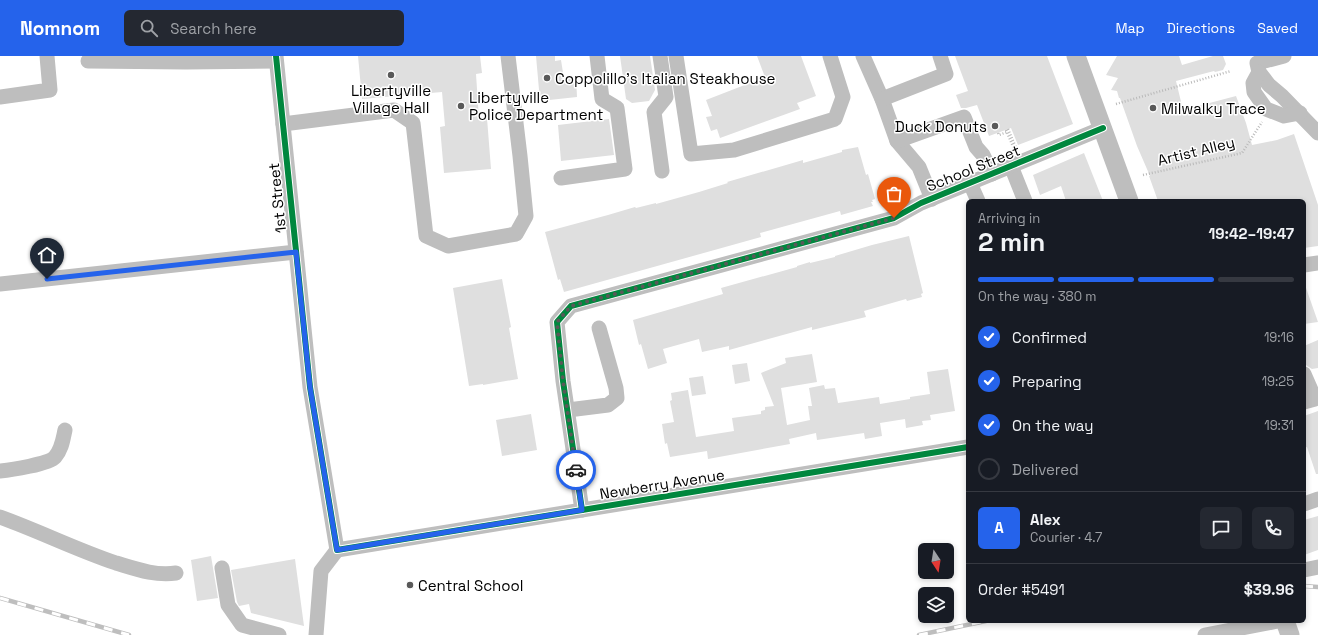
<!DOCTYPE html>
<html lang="en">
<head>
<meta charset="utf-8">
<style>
	:root { --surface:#171b24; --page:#242831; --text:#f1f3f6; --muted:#9ea1a6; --line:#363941; --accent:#2563eb }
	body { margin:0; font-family:"Space Grotesk",sans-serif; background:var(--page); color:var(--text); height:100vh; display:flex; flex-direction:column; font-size:15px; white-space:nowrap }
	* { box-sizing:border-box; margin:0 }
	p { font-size:13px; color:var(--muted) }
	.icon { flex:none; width:22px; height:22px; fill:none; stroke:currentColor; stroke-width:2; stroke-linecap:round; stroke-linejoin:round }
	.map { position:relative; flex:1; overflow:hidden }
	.sheet { position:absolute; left:966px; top:143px; width:340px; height:424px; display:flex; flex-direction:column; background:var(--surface); border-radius:6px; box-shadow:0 2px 6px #0003 }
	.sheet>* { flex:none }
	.needle { width:26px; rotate:168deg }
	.controls { position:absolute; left:918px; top:487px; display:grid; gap:8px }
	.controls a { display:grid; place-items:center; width:36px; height:36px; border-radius:6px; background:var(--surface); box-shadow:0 2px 6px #0003; font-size:20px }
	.pin { position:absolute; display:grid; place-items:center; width:34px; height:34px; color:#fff; margin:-41px -17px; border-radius:50% 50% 50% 0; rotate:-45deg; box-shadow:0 0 4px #0007 }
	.pin .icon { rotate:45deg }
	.courier { position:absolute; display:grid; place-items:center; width:40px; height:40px; margin:-20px; border:3px solid #2563eb; border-radius:50%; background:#fff; color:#222; box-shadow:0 1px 5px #0007 }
	.overview em { font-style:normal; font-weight:600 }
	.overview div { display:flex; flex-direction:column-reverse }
	.overview { display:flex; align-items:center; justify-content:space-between; height:68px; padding:0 12px }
	h1 { font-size:26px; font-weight:600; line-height:30px }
	.bar { display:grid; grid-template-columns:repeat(4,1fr); gap:6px 4px; align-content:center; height:48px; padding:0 12px }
	.bar i { height:5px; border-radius:3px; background:var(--line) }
	.bar .selected { background:var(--accent) }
	.bar p { grid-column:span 4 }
	.line { display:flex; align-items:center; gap:10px; padding:0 12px; border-top:1px solid var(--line) }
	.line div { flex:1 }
	.round { display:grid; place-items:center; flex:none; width:42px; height:42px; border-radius:6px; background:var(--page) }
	ol { padding:0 12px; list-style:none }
	li { display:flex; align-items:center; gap:12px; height:44px }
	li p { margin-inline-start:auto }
	li .icon { padding:4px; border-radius:50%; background:var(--accent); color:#fff; stroke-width:4 }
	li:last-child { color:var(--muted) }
	li i { width:22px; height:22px; border:2px solid var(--line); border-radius:50% }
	header { display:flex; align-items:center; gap:24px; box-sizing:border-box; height:56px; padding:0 20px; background:var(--accent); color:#fff }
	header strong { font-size:19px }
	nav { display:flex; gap:22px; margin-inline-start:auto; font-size:14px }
	.search { width:280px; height:36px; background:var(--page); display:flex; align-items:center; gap:10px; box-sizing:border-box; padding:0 14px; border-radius:6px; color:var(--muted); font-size:15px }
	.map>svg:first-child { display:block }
	.building { fill:#dfdfdf }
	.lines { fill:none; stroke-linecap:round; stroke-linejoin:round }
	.path { stroke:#b9b9b9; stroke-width:2.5; stroke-dasharray:1 2; stroke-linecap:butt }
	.minor { stroke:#bebebe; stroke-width:15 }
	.major { stroke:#bebebe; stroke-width:19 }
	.rail-casing { stroke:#bebebe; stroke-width:4.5 }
	.rail { stroke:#fff; stroke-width:3; stroke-dasharray:9; stroke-linecap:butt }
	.cycleway-casing { stroke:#fff; stroke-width:8 }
	.cycleway { stroke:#00873e; stroke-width:6 }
	.done { stroke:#595959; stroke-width:4; stroke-dasharray:0 7.2 }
	.route { stroke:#2563eb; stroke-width:5 }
	.poi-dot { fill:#595959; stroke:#fff; stroke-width:1.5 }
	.labels { text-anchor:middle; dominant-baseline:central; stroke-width:3; stroke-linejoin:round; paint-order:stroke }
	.poi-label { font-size:15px; fill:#000; stroke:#fff; text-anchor:start }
	.street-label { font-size:15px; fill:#000; stroke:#fff }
</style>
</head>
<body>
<header>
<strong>Nomnom</strong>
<div class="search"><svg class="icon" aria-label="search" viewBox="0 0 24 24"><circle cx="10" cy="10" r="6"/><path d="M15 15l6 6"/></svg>Search here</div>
<nav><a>Map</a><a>Directions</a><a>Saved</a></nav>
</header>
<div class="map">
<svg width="1318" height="579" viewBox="0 0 1318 579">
	<rect width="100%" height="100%" fill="#fff"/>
	<g class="building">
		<path d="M358 0H480L482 17 476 18 479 63 487 62 491 113 444 117 440 71 445 70 442 36 362 43Z"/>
		<path d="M536 0H555V5L561 4 564 23 576 20 577 41 540 45Z"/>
		<path d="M620 0H650L655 34 649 45 632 47 626 43Z"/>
		<path d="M757 0H801L816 40 797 47 800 53 720 82 717 73 711 75 706 61 712 60 706 44 765 21Z"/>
		<path d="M955 0H1047L1073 68 1018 89 1011 72 989 80 977 49 966 52H961L956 39 968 35Z"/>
		<path d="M1117 0H1179L1182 9 1213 0H1223L1226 8 1223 14 1215 16 1214 15 1176 25 1183 54 1236 40 1246 67 1252 89 1277 84 1294 78 1318 149V190L1304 192V145H1158L1149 120H1150L1137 90 1120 42H1119L1117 35 1111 34 1118 22 1106 19Z"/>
		<path d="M609 63 614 99 561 105 558 69Z"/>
		<path d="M858 91 866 119 868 118 875 143 872 144 873 146H871L873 150 841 159 840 155 760 177 761 181 564 236 560 223 558 224 545 176 608 159 635 151 636 152 656 147V148L699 136 728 127 727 126 786 109 803 104V107L842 96V94Z"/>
		<path d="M1084 97 1103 145H1066L1061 130 1040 139 1033 119Z"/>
		<path d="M909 180 923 237 921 238 922 241 907 245 906 243 864 255 866 261 812 274V271L729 294V290L702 296 699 283 663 293 667 307 648 313 641 288 639 289 633 264 723 238 721 232 797 211V210L810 206V207L835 201V200L872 189Z"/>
		<path d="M502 223 511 271 509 272 518 323 483 329V328L469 330 453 232Z"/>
		<path d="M1304 229H1305L1318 266 1304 268Z"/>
		<path d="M1318 284V312L1312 313 1306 309 1304 304V290Z"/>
		<path d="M812 298 817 326 781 332 787 369 810 364 808 350H812L809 332 824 329 825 333 835 332 838 347 879 341 880 348 910 343V341L930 338 927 316 948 313 955 355 930 359 931 364 922 365 923 369 906 372 905 363 880 367 882 380 865 383 864 377 817 384 816 377 789 383 790 388 708 403 707 395 670 401 667 387 665 388 662 368 674 366 670 345 672 344 671 337 688 334 696 381 734 375 732 362 761 358V355L765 354V351L774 350 761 317 786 307 785 302Z"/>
		<path d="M747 307 750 325 735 328 732 309Z"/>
		<path d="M703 320 706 338 692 340 689 322Z"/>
		<path d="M1318 355V418H1316L1307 391 1304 392V360Z"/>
		<path d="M531 358 537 394 502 400 496 364Z"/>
		<path d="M1318 460V494L1304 499V464Z"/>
		<path d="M211 500 218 542 197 545 191 504Z"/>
		<path d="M295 503 304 570 251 557 249 548 239 550 237 546 231 514Z"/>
	</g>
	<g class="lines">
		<g class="path">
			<path d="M1116 48 1231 15"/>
			<path d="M1008 73 1016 92"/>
			<path d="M1006 74 1014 93"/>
			<path d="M998 77 999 79 1007 76"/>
			<path d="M1143 119 1242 97 1262 66"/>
		</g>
		<g class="minor">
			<path d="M276 0 310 331 337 494"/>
			<path d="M660 0 666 41 654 56 662 115"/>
			<path d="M676 0 691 98 734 94 835 63 843 41 830 0"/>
			<path d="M863 0 882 43 897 85 919 111 932 143"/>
			<path d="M1284 0 1257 7 1259 16 1269 29 1282 40 1318 77"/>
			<path d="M88 5 186 6 276 5"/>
			<path d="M1259 16 1253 27 1254 36 1266 53 1284 60 1300 57"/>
			<path d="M0 41 50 34 47 0"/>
			<path d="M882 43 946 18 940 0"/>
			<path d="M283 68 394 54 413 67 426 180 448 190 516 178 526 160 520 100 508 0"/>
			<path d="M897 85 964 61 976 91 983 99 992 118"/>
			<path d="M1011 110 1025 145"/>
			<path d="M561 122 625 113 617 52 602 43 597 0"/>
			<path d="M970 127 978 145"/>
			<path d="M1304 209 1318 207"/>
			<path d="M0 228 296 196"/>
			<path d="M1304 318 1315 343 1304 346"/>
			<path d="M568 354 608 349 617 342 616 332 599 272"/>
			<path d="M0 415C11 414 49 408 55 401 62 393 63 383 65 374"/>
			<path d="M1304 448 1318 443"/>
			<path d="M582 454 563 325 557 266 571 250 894 162 921 147 1103 72"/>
			<path d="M0 461C39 475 77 494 116 507 136 513 155 520 176 517"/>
			<path d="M337 494 968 391"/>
			<path d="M222 512 228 549 242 569 279 579"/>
			<path d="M1304 514 1318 511"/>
			<path d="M316 579 321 515 337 494"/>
			<path d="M1205 579 1278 565"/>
		</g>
		<g class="major">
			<path d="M1076 0 1129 145"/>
			<path d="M1285 565 1290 579"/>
		</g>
		<defs>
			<g id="rail">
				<path d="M1304 530 1318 531"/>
				<path d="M0 542 129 579"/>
				<path d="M919 579 986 565"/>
			</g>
		</defs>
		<use href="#rail" class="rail-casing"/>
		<use href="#rail" class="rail"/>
		<defs>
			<g id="cycleway">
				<path d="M276 0 310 331 337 494 968 391"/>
				<path d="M582 454 563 325 557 266 571 250 894 162 921 147 1103 72"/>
			</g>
		</defs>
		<use href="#cycleway" class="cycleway-casing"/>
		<use href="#cycleway" class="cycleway"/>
	</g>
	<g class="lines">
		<path class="done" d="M576 414 563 325 557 266 571 250 894 162"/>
		<path class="route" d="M47 223 296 196 310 331 337 494 582 454 576 414"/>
	</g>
	<g class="poi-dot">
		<circle cx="391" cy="19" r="4"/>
		<circle cx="547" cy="22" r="4"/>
		<circle cx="461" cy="50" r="4"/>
		<circle cx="1153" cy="52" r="4"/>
		<circle cx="995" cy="70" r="4"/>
		<circle cx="410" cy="529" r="4"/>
	</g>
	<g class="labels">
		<g class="poi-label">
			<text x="555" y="22">Coppolillo's Italian Steakhouse</text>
			<text x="391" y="34" text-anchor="middle">Libertyville<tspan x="391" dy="17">Village Hall</tspan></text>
			<text x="469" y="41">Libertyville<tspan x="469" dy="17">Police Department</tspan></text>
			<text x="1161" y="52">Milwalky Trace</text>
			<text x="987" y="70" text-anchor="end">Duck Donuts</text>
			<text x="418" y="529">Central School</text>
		</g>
		<g class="street-label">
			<text transform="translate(1196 95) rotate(-14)">Artist Alley</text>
			<text transform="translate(973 112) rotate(-22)">School Street</text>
			<text transform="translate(277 142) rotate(-96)">1st Street</text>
			<text transform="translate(662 428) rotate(-9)">Newberry Avenue</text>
		</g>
	</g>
</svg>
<div class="controls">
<a><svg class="needle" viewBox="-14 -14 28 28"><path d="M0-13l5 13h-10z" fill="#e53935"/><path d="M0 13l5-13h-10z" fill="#9ea1a6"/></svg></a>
<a><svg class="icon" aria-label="layers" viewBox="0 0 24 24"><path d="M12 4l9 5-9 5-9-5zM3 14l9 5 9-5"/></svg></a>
</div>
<div class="pin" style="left:894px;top:162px;background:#ea580c"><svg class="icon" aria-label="bag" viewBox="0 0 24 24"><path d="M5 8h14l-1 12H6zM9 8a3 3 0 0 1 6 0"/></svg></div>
<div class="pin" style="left:47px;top:223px;background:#1f2937"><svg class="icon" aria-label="home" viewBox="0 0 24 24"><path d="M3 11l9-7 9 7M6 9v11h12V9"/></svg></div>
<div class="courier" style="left:576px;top:414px"><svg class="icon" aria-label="car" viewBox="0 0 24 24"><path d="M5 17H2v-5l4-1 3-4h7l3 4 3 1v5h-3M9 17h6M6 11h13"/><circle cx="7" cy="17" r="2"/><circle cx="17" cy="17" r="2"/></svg></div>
<section class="sheet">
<div class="overview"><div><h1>2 min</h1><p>Arriving in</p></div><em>19:42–19:47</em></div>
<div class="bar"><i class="selected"></i><i class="selected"></i><i class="selected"></i><i></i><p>On the way · 380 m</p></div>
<ol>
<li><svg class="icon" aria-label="check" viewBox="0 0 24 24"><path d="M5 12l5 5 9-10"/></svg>Confirmed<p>19:16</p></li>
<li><svg class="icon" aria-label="check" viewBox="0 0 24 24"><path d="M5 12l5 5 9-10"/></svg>Preparing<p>19:25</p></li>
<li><svg class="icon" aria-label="check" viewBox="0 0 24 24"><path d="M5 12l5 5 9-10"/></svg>On the way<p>19:31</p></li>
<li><i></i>Delivered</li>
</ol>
<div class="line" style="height:72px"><b class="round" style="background:var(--accent);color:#fff">A</b><div><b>Alex</b><p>Courier · 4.7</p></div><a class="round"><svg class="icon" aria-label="chat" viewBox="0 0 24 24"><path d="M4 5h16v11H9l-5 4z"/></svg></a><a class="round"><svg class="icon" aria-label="phone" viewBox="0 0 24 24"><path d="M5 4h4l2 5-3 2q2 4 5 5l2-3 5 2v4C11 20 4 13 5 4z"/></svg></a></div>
<div class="line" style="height:52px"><div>Order #5491</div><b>$39.96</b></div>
</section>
</div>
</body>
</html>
